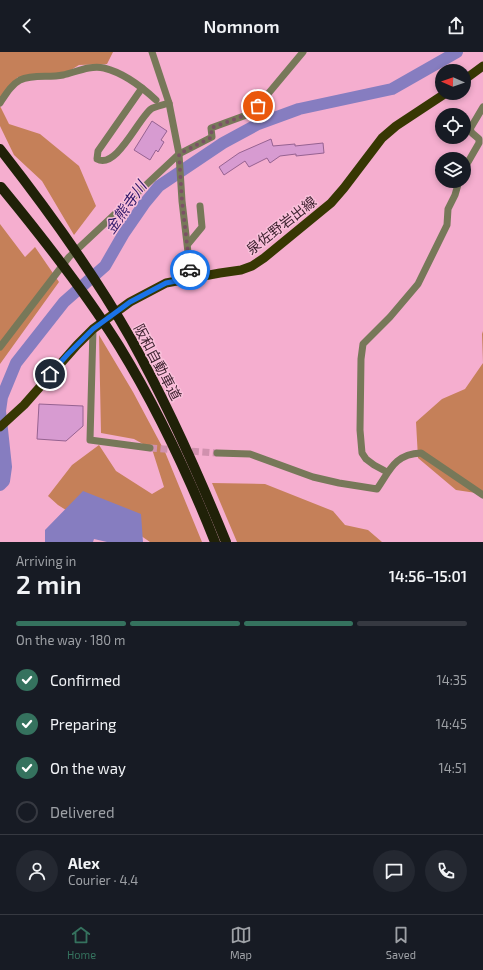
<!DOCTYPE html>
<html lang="en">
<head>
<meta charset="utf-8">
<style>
	:root { --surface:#171b24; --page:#242831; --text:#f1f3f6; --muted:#9ea1a6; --line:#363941; --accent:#35725e }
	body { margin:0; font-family:"Exo 2","Noto Sans JP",sans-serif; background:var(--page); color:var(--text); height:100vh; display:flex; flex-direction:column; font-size:15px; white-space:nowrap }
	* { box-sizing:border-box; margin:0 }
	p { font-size:13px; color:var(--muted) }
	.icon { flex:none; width:22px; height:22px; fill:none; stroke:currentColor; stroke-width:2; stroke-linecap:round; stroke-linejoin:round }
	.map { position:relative; height:490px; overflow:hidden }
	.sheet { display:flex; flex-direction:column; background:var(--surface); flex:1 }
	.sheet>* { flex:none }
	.needle { width:26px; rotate:272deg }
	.buttons { position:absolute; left:435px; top:12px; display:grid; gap:8px }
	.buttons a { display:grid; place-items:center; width:36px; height:36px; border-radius:50%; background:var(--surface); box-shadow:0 2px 6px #0003; font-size:20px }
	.pin { position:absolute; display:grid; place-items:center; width:34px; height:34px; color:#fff; margin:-17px; border:2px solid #fff; border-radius:50%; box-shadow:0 1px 4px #0007 }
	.courier { position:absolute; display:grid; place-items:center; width:40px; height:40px; margin:-20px; border:3px solid #1a73e8; border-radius:50%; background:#fff; color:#222; box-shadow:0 1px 5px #0007 }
	.summary em { font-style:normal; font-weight:600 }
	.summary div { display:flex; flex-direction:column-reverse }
	.summary { display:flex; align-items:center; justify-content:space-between; height:68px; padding:0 16px }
	h1 { font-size:26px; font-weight:600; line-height:30px }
	.bar { display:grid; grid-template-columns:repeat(4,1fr); gap:6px 4px; align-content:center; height:48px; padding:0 16px }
	.bar i { height:5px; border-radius:3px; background:var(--line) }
	.bar .selected { background:var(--accent) }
	.bar p { grid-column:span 4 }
	.line { display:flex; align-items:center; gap:10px; padding:0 16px; border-top:1px solid var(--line) }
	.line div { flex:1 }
	.round { display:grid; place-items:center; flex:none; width:42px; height:42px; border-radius:21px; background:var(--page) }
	ol { padding:0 16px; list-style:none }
	li { display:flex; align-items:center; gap:12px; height:44px }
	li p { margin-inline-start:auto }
	li .icon { padding:4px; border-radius:50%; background:var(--accent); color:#fff; stroke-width:4 }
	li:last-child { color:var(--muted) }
	li i { width:22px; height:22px; border:2px solid var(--line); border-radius:50% }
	header { display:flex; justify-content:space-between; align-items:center; height:52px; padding:0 16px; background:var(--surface); font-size:18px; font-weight:600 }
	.tab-bar { display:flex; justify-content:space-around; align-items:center; height:56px; border-top:1px solid var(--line); background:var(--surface); font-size:11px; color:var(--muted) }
	.tab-bar a { display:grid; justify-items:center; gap:2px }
	.tab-bar .selected { color:var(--accent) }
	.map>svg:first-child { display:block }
	.forest { fill:#c58059 }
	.water { fill:#867dc0 }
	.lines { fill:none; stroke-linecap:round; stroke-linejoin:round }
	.river { stroke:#867dc0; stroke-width:12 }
	.building { fill:#d79bd1; stroke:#966291 }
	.minor-tunnel { stroke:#d091ae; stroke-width:7; stroke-dasharray:7 3.5; stroke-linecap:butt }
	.minor { stroke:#777859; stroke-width:7 }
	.major { stroke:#373703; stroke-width:9 }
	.highway { stroke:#202108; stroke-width:10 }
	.done { stroke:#7b5165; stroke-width:4; stroke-dasharray:0 7.2 }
	.route { stroke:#1a73e8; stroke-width:5 }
	.labels { text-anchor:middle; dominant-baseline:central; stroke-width:3; stroke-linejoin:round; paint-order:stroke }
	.street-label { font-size:14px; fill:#3a1f2c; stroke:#fac0db }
	.water-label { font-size:15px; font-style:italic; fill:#2e1667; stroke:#fac0db }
</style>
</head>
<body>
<header><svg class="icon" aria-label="back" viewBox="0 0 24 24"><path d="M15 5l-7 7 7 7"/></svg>Nomnom<svg class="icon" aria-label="share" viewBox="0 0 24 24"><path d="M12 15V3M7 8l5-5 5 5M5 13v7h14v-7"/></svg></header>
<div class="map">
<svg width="483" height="490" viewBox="0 0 483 490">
	<rect width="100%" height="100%" fill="#f5aecf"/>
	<g class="forest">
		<path d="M0 0H113L107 12 79 13 66 21 18 25 0 47Z"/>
		<path d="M0 54 9 72 40 82 79 114 96 154 74 183 42 129 14 103 0 74Z"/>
		<path d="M0 172 25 205 35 195 59 230 0 312Z"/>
		<path d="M483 279V442L456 438 418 406 416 370 442 347 465 337 483 311 482 282Z"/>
		<path d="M99 283 133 340 165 400 202 490H150L131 477 77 465 58 453 48 444 72 413 99 393 116 419 152 442 164 435 152 397 134 387 101 381Z"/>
		<path d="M212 431 265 432 333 459 345 473 368 478 382 490H237Z"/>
	</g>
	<path class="water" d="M83 439 141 462 143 490H107L94 487 93 490H45V478Z"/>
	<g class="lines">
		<path class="river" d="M0 433 4 429 6 415 0 359 2 345 16 311 64 250 105 214 124 181 144 152 159 134 223 91 258 72 299 57 392 37 457 0"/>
	</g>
	<g class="building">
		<path d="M152 69 167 79 161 88 164 90 158 100 156 98 150 108 134 98Z"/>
		<path d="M271 87 273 94 295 92V94L323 91 324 101 296 104V102L280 104 270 111 267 106 249 115 245 109 224 123 219 115 239 101Z"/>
		<path d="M39 352 83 354V374L66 389 37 387Z"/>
	</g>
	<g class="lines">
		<path class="minor-tunnel" d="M150 396 217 401"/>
		<g class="minor">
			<path d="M152 0 169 51 179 102 182 149 191 226"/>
			<path d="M142 36 98 99 97 107C116 118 138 67 151 57 155 54 163 53 169 51"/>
			<path d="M0 51C6 42 11 33 20 28 33 22 49 26 63 23 76 20 90 13 104 16 124 21 141 34 156 48"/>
			<path d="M464 117 479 91V87L472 81 470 77 483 55"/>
			<path d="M188 192 202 175 200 154"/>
			<path d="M93 277 90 388 150 396"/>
			<path d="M0 295 69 205 179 102 212 85 211 76 252 61 303 0"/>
			<path d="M217 401 250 402 313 425 339 431 377 437C390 418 395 402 421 401L483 443"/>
			<path d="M387 420 374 413 366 407 362 401 360 378 361 307 363 292 390 265 418 232 447 173 448 157 455 143 459 129"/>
		</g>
		<g class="major">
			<path d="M464 28 483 14"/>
			<path d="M0 375 24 353 77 293 93 277 130 250 166 231 220 221 241 218 252 214 264 206 331 151 344 136 382 86 396 74 446 41"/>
		</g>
		<g class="highway">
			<path d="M0 97C47 157 93 220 131 287 167 352 198 421 226 490"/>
			<path d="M1 135C43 186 84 238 119 294 157 356 188 422 215 490"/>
		</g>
	</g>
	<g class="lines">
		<path class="done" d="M190 218 182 149 179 102 212 85 211 76 252 61 258 54"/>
		<path class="route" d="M50 322 68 302 93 277 130 250 166 231 191 226 190 218"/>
	</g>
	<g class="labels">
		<g class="street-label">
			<text transform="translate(281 173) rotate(-38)">泉佐野岩出線</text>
			<text transform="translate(158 310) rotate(62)">阪和自動車道</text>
		</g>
		<g class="water-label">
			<text transform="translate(125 155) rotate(-55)">金熊寺川</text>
		</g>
	</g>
</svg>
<div class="buttons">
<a><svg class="needle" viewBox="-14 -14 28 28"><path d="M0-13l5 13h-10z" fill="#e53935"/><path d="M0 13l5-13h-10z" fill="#9ea1a6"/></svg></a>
<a><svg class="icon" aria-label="locate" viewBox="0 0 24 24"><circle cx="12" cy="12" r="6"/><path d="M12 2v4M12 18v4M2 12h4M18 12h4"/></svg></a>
<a><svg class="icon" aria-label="layers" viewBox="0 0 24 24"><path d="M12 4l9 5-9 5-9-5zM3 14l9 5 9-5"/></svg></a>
</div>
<div class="pin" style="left:258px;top:54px;background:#ea580c"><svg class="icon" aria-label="bag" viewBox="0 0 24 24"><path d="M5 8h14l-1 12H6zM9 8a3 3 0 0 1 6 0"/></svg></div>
<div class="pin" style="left:50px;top:322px;background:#1f2937"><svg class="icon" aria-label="home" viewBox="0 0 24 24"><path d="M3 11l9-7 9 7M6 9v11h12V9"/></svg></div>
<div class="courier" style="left:190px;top:218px"><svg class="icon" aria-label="car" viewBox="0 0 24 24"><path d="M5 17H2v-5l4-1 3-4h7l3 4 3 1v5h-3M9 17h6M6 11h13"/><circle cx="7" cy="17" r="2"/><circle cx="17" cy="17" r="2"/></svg></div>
</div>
<section class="sheet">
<div class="summary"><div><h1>2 min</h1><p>Arriving in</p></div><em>14:56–15:01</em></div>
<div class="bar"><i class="selected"></i><i class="selected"></i><i class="selected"></i><i></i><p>On the way · 180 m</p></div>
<ol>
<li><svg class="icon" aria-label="check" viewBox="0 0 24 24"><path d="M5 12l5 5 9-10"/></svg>Confirmed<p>14:35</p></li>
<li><svg class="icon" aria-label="check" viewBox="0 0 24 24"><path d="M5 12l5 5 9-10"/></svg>Preparing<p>14:45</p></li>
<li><svg class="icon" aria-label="check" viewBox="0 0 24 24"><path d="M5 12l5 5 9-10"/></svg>On the way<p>14:51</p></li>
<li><i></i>Delivered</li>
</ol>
<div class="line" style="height:72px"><a class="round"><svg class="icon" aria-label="person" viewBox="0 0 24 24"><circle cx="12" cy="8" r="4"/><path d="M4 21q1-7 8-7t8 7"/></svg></a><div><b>Alex</b><p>Courier · 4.4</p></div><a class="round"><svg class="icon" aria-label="chat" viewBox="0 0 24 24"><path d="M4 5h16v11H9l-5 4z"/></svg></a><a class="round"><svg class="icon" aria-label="phone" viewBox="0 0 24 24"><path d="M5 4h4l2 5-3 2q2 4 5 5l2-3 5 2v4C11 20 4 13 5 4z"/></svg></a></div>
</section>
<nav class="tab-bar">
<a class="selected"><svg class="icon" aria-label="home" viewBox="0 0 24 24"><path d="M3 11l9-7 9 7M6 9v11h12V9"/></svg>Home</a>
<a><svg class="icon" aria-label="map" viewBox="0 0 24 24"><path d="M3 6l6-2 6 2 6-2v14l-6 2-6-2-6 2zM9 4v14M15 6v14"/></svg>Map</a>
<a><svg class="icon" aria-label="saved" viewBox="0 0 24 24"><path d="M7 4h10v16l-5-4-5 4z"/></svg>Saved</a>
</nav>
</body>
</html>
